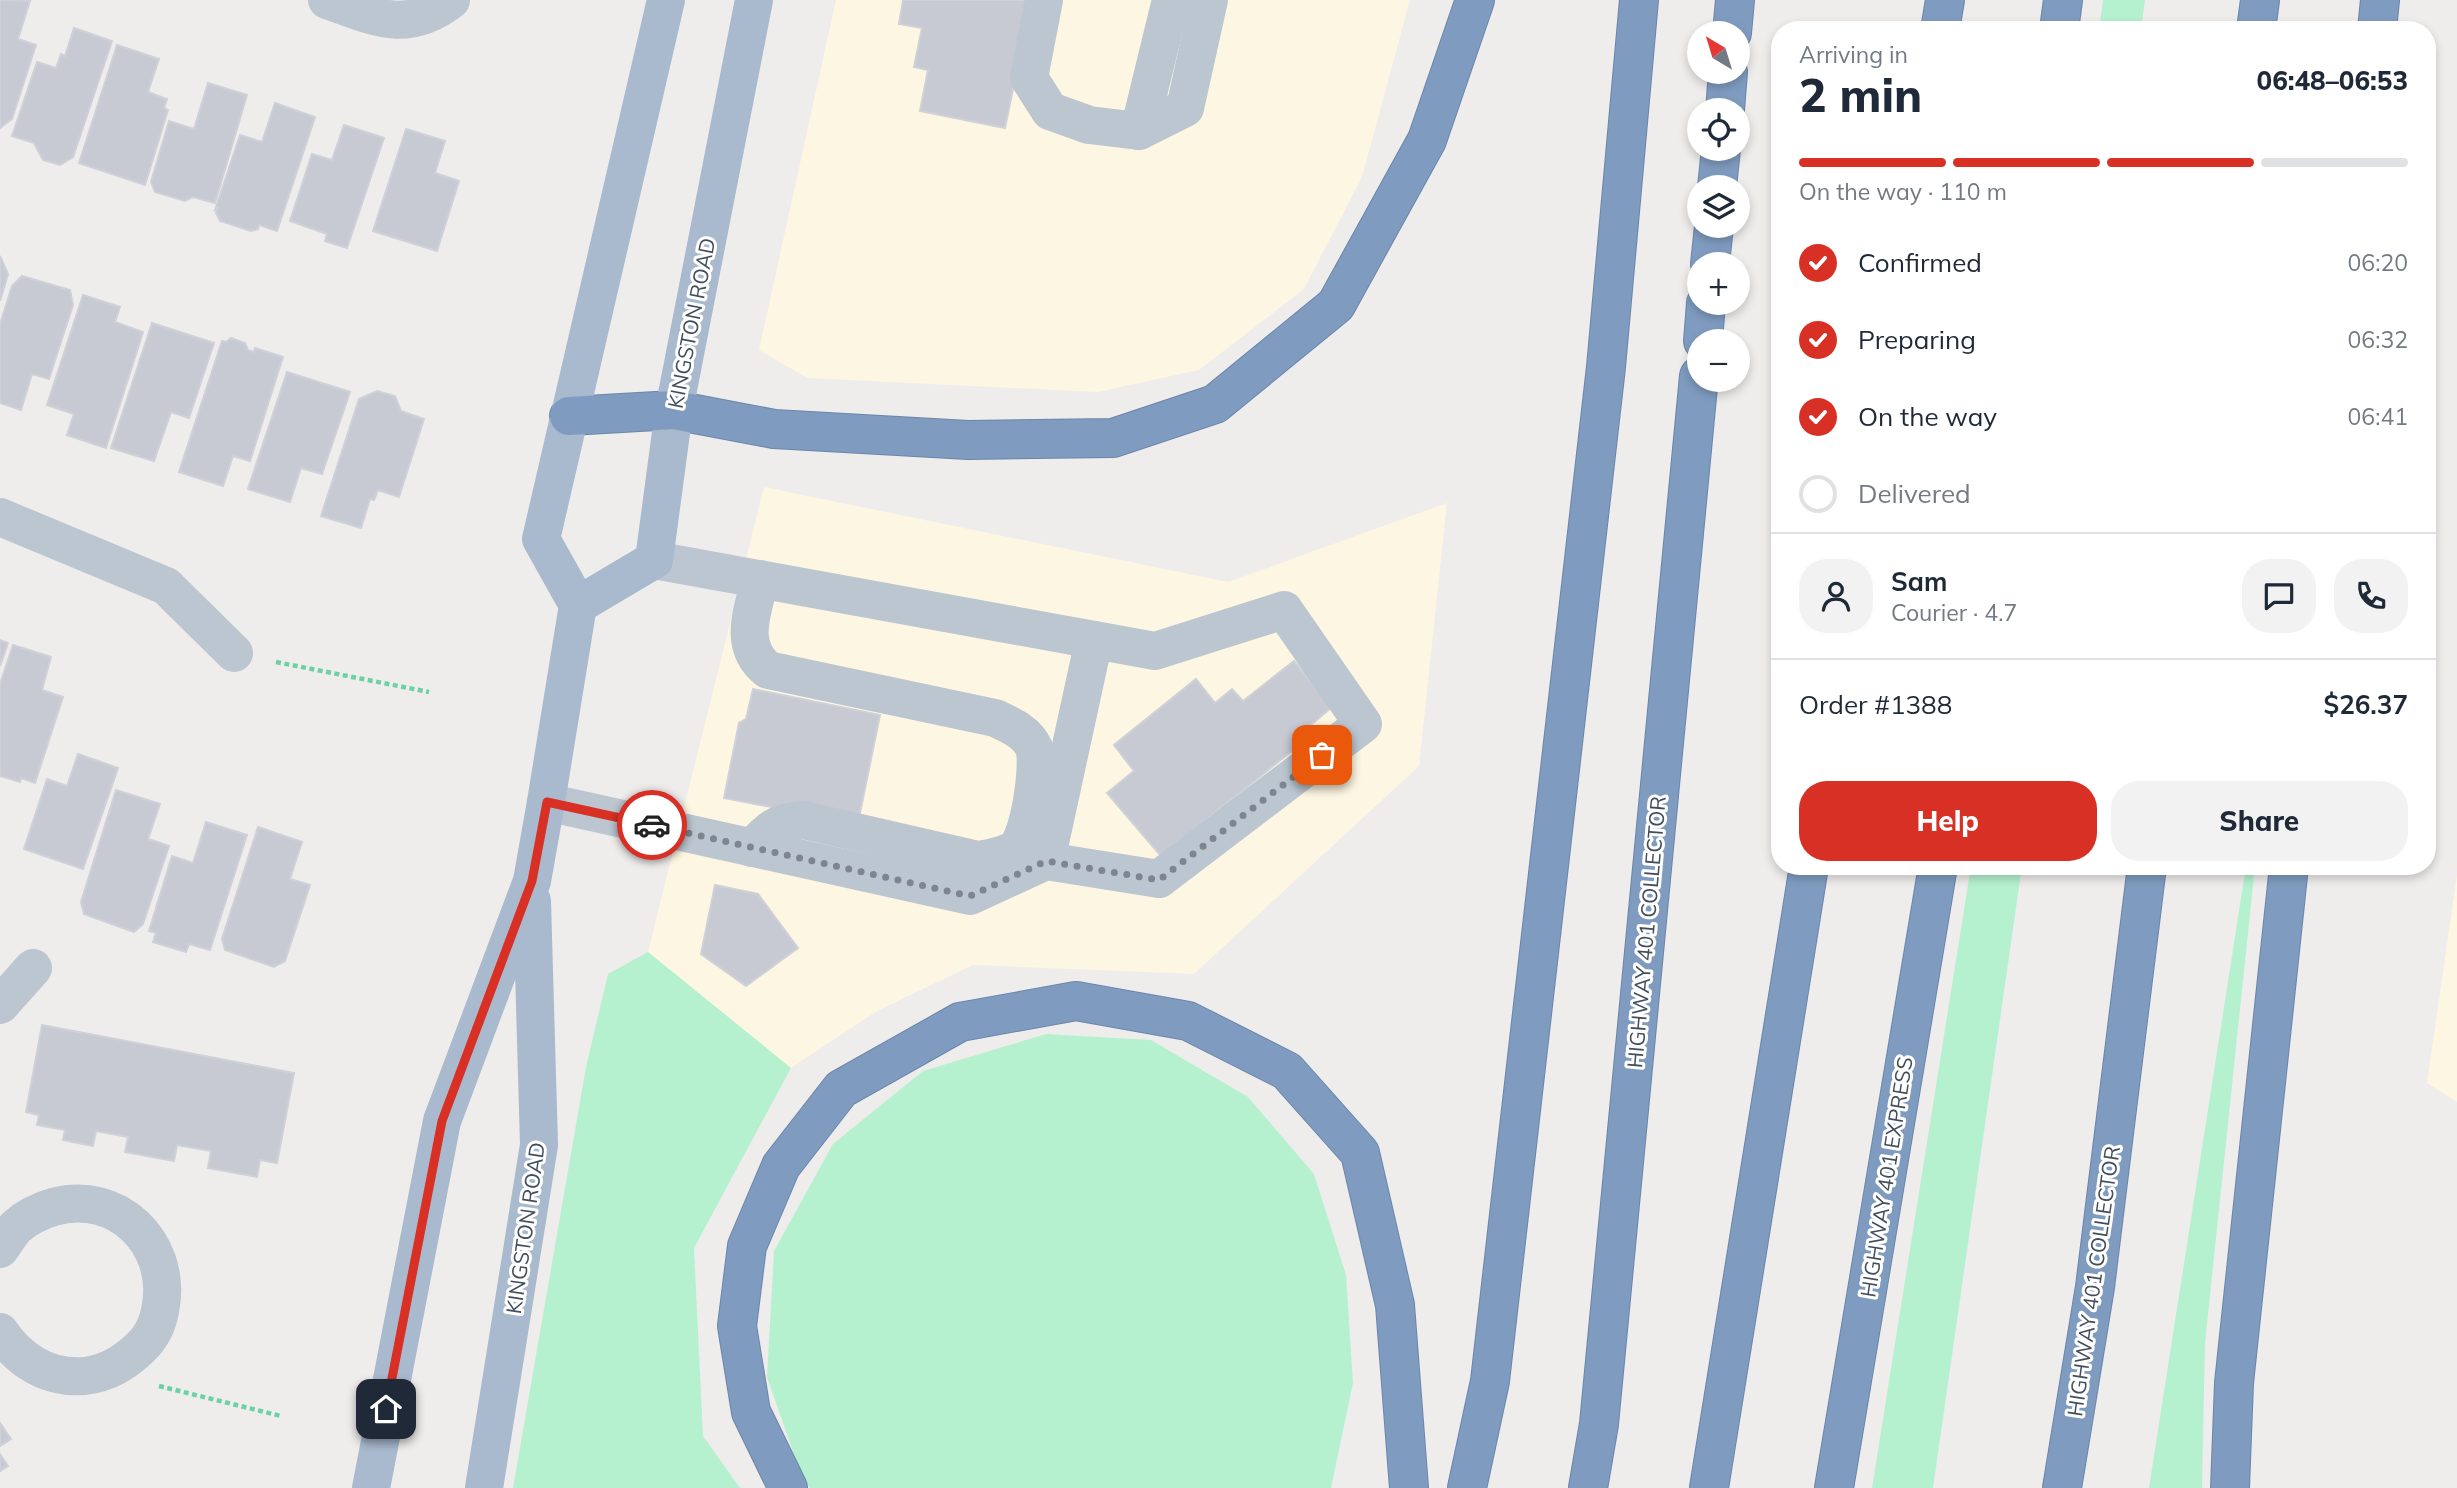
<!DOCTYPE html>
<html lang="en">
<head>
<meta charset="utf-8">
<style>
	:root { --surface:#fff; --page:#f2f2f3; --text:#1f2937; --muted:#747a83; --line:#e0e1e3; --accent:#d93025 }
	body { margin:0; font-family:Mulish,sans-serif; background:var(--page); color:var(--text); height:100vh; display:flex; flex-direction:column; font-size:26px; white-space:nowrap }
	* { box-sizing:border-box; margin:0 }
	p { font-size:23px; color:var(--muted) }
	.icon { flex:none; width:38px; height:38px; fill:none; stroke:currentColor; stroke-width:2; stroke-linecap:round; stroke-linejoin:round }
	.map { position:relative; flex:1; overflow:hidden }
	.panel { position:absolute; left:1771px; top:21px; width:665px; height:854px; display:flex; flex-direction:column; background:var(--surface); border-radius:28px; box-shadow:0 4px 10px #0003 }
	.panel>* { flex:none }
	.needle { width:46px; rotate:322deg }
	.controls { position:absolute; left:1687px; top:21px; display:grid; gap:14px }
	.controls a { display:grid; place-items:center; width:63px; height:63px; border-radius:50%; background:var(--surface); box-shadow:0 4px 10px #0003; font-size:35px }
	.pin { position:absolute; display:grid; place-items:center; width:60px; height:60px; color:#fff; margin:-30px; border-radius:14px; box-shadow:0 4px 10px #0006 }
	.courier { position:absolute; display:grid; place-items:center; width:70px; height:70px; margin:-35px; border:5px solid #d93025; border-radius:50%; background:#fff; color:#222; box-shadow:0 2px 9px #0007 }
	.headline em { font-style:normal; font-weight:800 }
	.headline div { display:flex; flex-direction:column-reverse }
	.headline { display:flex; align-items:center; justify-content:space-between; height:119px; padding:0 28px }
	h1 { font-size:46px; font-weight:800; line-height:52px }
	.bar { display:grid; grid-template-columns:repeat(4,1fr); gap:10px 7px; align-content:center; height:84px; padding:0 28px }
	.bar i { height:9px; border-radius:5px; background:var(--line) }
	.bar .selected { background:var(--accent) }
	.bar p { grid-column:span 4 }
	.line { display:flex; align-items:center; gap:18px; padding:0 28px; border-top:2px solid var(--line) }
	.line div { flex:1 }
	.round { display:grid; place-items:center; flex:none; width:74px; height:74px; border-radius:28px; background:var(--page) }
	ol { padding:0 28px; list-style:none }
	li { display:flex; align-items:center; gap:21px; height:77px }
	li p { margin-inline-start:auto }
	li .icon { padding:7px; border-radius:50%; background:var(--accent); color:#fff; stroke-width:4 }
	li:last-child { color:var(--muted) }
	li i { width:38px; height:38px; border:4px solid var(--line); border-radius:50% }
	.action { display:flex; gap:14px; margin-top:auto; padding:14px 28px }
	.action a { flex:1; height:80px; border-radius:28px; background:var(--accent); color:#fff; font-size:28px; font-weight:800; line-height:80px; text-align:center }
	.action a+a { background:var(--page); color:var(--text) }
	.map>svg:first-child { display:block }
	.commercial { fill:#fdf6e2 }
	.green { fill:#b5f1cf }
	.building { fill:#c7cad3; stroke:#cfd1d8; stroke-width:2 }
	.lines { fill:none; stroke-linecap:round; stroke-linejoin:round }
	.highway-casing { stroke:#6a86ab; stroke-width:40 }
	.path { stroke:#6bd2a4; stroke-width:4.5; stroke-dasharray:5 3.5; stroke-linecap:butt }
	.minor { stroke:#bbc6d0; stroke-width:38 }
	.major { stroke:#a9bace; stroke-width:38 }
	.highway { stroke:#7f9cc0; stroke-width:38 }
	.done { stroke:#7f858e; stroke-width:7; stroke-dasharray:0 12.6 }
	.route { stroke:#d93025; stroke-width:9 }
	.labels { text-anchor:middle; dominant-baseline:central; stroke-width:6; stroke-linejoin:round; paint-order:stroke }
	.street-label { font-size:21px; fill:#434e5b; stroke:#fff }
</style>
</head>
<body>
<div class="map">
<svg width="2457" height="1488" viewBox="0 0 2457 1488">
	<rect width="100%" height="100%" fill="#efecec"/>
	<g class="commercial">
		<path d="M836 0H1410L1362 177 1304 289 1199 370 1098 392 807 378 759 350Z"/>
		<path d="M764 487 1228 582 1447 503 1419 766 1194 974 973 965 877 1011 791 1068 648 952Z"/>
		<path d="M2457 875V1102L2427 1083Z"/>
	</g>
	<g class="green">
		<path d="M2103 0H2145L2141 30H2099Z"/>
		<path d="M1971 866H2022L1933 1488H1872Z"/>
		<path d="M2246 866H2255L2205 1343 2202 1488H2149Z"/>
		<path d="M648 952 791 1068 694 1248 703 1436 740 1488H513L586 1067 608 974Z"/>
		<path d="M1046 1034 1151 1040 1248 1097 1314 1174 1346 1275 1353 1383 1331 1488H810L803 1480 767 1377 774 1251 833 1144 923 1071Z"/>
	</g>
	<g class="building">
		<path d="M0 0 30 1 18 39 36 45 12 119 0 128Z"/>
		<path d="M903 0H1044L1019 60 1005 128 920 111 928 70 914 67 922 28 899 24Z"/>
		<path d="M74 28 112 41 73 157 60 165 43 160 34 143 12 136 37 62 56 68 61 54 65 56Z"/>
		<path d="M117 45 159 59 148 92 167 99 164 108 168 110 145 185 79 163Z"/>
		<path d="M208 83 247 95 215 203 193 197 185 201 155 192 151 182 169 121 194 129Z"/>
		<path d="M275 103 315 117 277 231 259 225 258 229 251 231 220 221 216 213 218 208 215 210 240 135 262 142Z"/>
		<path d="M344 125 384 138 347 248 325 241 327 234 290 221 312 154 332 160Z"/>
		<path d="M406 129 445 141 435 173 459 181 437 251 373 231Z"/>
		<path d="M0 256 8 274 0 301Z"/>
		<path d="M22 276 70 290 73 305 49 379 32 374 21 410 0 403V324L12 286Z"/>
		<path d="M83 295 120 307 115 322 143 332 106 448 67 435 74 414 47 405Z"/>
		<path d="M152 323 214 343 189 418 171 412 154 461 111 448Z"/>
		<path d="M231 338 245 343 248 350 254 352 255 348 283 357 250 461 233 456 223 486 179 472 222 341 226 342Z"/>
		<path d="M287 372 350 392 322 474 301 468 290 502 248 489Z"/>
		<path d="M377 391 395 396 401 411 424 419 399 497 378 490 374 500 370 499 361 528 321 516 359 399Z"/>
		<path d="M0 640 8 643 0 666Z"/>
		<path d="M13 645 51 657 42 690 63 697 35 783 21 778 20 782 0 776V684Z"/>
		<path d="M1294 661 1332 707 1307 728 1313 734 1161 856 1107 793 1134 771 1114 745 1196 679 1215 703 1232 689 1243 701Z"/>
		<path d="M753 689 880 715 859 818 802 813 724 798 739 723 746 719Z"/>
		<path d="M78 754 118 768 83 869 24 849 47 779 67 786Z"/>
		<path d="M116 790 160 804 148 839 169 846 143 924 134 932 84 914 81 902Z"/>
		<path d="M206 822 247 835 210 950 189 944 186 952 153 942 156 933 149 931 172 856 193 863Z"/>
		<path d="M258 827 302 842 290 879 310 885 285 961 274 967 225 950 222 939Z"/>
		<path d="M715 885 758 894 798 948 746 986 701 954Z"/>
		<path d="M42 1025 294 1073 277 1163 260 1160 257 1177 208 1168 211 1151 177 1145 174 1161 125 1152 128 1137 96 1131 93 1146 63 1140 65 1130 37 1125 39 1115 26 1112Z"/>
		<path d="M0 1423 11 1439 0 1446Z"/>
		<path d="M0 1454 8 1466 0 1471Z"/>
	</g>
	<g class="lines">
		<defs>
			<g id="highway">
				<path d="M1940 30 1945 0"/>
				<path d="M2059 30 2063 0"/>
				<path d="M2256 30 2260 0"/>
				<path d="M2377 30 2380 0"/>
				<path d="M1732 33 1735 0"/>
				<path d="M1725 110 1728 72"/>
				<path d="M1717 187 1721 149"/>
				<path d="M1710 264 1714 226"/>
				<path d="M1703 341 1706 303"/>
				<path d="M569 416 674 410 774 429 968 440 1113 438 1215 404 1336 305 1427 140 1475 0"/>
				<path d="M788 1488 751 1412 737 1326 747 1246 781 1166 841 1089 960 1022 1076 1001 1188 1021 1287 1071 1360 1153 1395 1305 1409 1488"/>
				<path d="M1467 1488 1490 1381 1606 367 1639 0"/>
				<path d="M1588 1488 1599 1424 1699 376"/>
				<path d="M1709 1488 1809 866"/>
				<path d="M1834 1488 1938 866"/>
				<path d="M2062 1488 2095 1287 2147 866"/>
				<path d="M2230 1488 2234 1383 2289 866"/>
			</g>
		</defs>
		<use href="#highway" class="highway-casing"/>
		<g class="path">
			<path d="M276 662 429 692"/>
			<path d="M159 1386 281 1416"/>
		</g>
		<g class="minor">
			<path d="M327 0C373 16 406 35 451 0"/>
			<path d="M1044 0 1029 78 1050 111 1089 125 1139 131 1185 108 1209 0"/>
			<path d="M1139 131 1171 0"/>
			<path d="M0 517 166 586 234 653"/>
			<path d="M546 802 970 896 1046 861 1159 879 1363 724 1284 610 1155 651 654 560"/>
			<path d="M752 848C770 829 775 822 803 820L978 860C990 858 1004 856 1015 849 1029 838 1040 765 1034 748 1027 732 1010 725 995 718L768 670C737 645 753 612 760 579"/>
			<path d="M1046 861 1094 640"/>
			<path d="M0 1005 33 968"/>
			<path d="M0 1249C5 1242 10 1234 16 1227 26 1218 40 1211 53 1207 116 1189 171 1242 161 1305 159 1321 152 1337 140 1348 124 1363 108 1373 85 1376 48 1379 20 1361 0 1332"/>
		</g>
		<g class="major">
			<path d="M578 605 654 560 674 410 754 0"/>
			<path d="M371 1488 442 1121 532 881 546 802 578 605 541 539 666 0"/>
			<path d="M484 1488 539 1145 532 901"/>
		</g>
		<use href="#highway" class="highway"/>
	</g>
	<g class="lines">
		<path class="done" d="M652 825 970 896 1046 861 1159 880 1322 755"/>
		<path class="route" d="M386 1409 442 1121 532 881 547 802 652 825"/>
	</g>
	<g class="labels">
		<g class="street-label">
			<text transform="translate(691 323) rotate(-79)">KINGSTON ROAD</text>
			<text transform="translate(1646 932) rotate(-85)">HIGHWAY 401 COLLECTOR</text>
			<text transform="translate(1886 1177) rotate(-81)">HIGHWAY 401 EXPRESS</text>
			<text transform="translate(525 1228) rotate(-82)">KINGSTON ROAD</text>
			<text transform="translate(2093 1281) rotate(-82)">HIGHWAY 401 COLLECTOR</text>
		</g>
	</g>
</svg>
<div class="controls">
<a><svg class="needle" viewBox="-14 -14 28 28"><path d="M0-13l5 13h-10z" fill="#e53935"/><path d="M0 13l5-13h-10z" fill="#747a83"/></svg></a>
<a><svg class="icon" aria-label="locate" viewBox="0 0 24 24"><circle cx="12" cy="12" r="6"/><path d="M12 2v4M12 18v4M2 12h4M18 12h4"/></svg></a>
<a><svg class="icon" aria-label="layers" viewBox="0 0 24 24"><path d="M12 4l9 5-9 5-9-5zM3 14l9 5 9-5"/></svg></a>
<a>+</a>
<a>−</a>
</div>
<div class="pin" style="left:1322px;top:755px;background:#ea580c"><svg class="icon" aria-label="bag" viewBox="0 0 24 24"><path d="M5 8h14l-1 12H6zM9 8a3 3 0 0 1 6 0"/></svg></div>
<div class="pin" style="left:386px;top:1409px;background:#1f2937"><svg class="icon" aria-label="home" viewBox="0 0 24 24"><path d="M3 11l9-7 9 7M6 9v11h12V9"/></svg></div>
<div class="courier" style="left:652px;top:825px"><svg class="icon" aria-label="car" viewBox="0 0 24 24"><path d="M5 17H2v-5l4-1 3-4h7l3 4 3 1v5h-3M9 17h6M6 11h13"/><circle cx="7" cy="17" r="2"/><circle cx="17" cy="17" r="2"/></svg></div>
<section class="panel">
<div class="headline"><div><h1>2 min</h1><p>Arriving in</p></div><em>06:48–06:53</em></div>
<div class="bar"><i class="selected"></i><i class="selected"></i><i class="selected"></i><i></i><p>On the way · 110 m</p></div>
<ol>
<li><svg class="icon" aria-label="check" viewBox="0 0 24 24"><path d="M5 12l5 5 9-10"/></svg>Confirmed<p>06:20</p></li>
<li><svg class="icon" aria-label="check" viewBox="0 0 24 24"><path d="M5 12l5 5 9-10"/></svg>Preparing<p>06:32</p></li>
<li><svg class="icon" aria-label="check" viewBox="0 0 24 24"><path d="M5 12l5 5 9-10"/></svg>On the way<p>06:41</p></li>
<li><i></i>Delivered</li>
</ol>
<div class="line" style="height:126px"><a class="round"><svg class="icon" aria-label="person" viewBox="0 0 24 24"><circle cx="12" cy="8" r="4"/><path d="M4 21q1-7 8-7t8 7"/></svg></a><div><b>Sam</b><p>Courier · 4.7</p></div><a class="round"><svg class="icon" aria-label="chat" viewBox="0 0 24 24"><path d="M4 5h16v11H9l-5 4z"/></svg></a><a class="round"><svg class="icon" aria-label="phone" viewBox="0 0 24 24"><path d="M5 4h4l2 5-3 2q2 4 5 5l2-3 5 2v4C11 20 4 13 5 4z"/></svg></a></div>
<div class="line" style="height:91px"><div>Order #1388</div><b>$26.37</b></div>
<div class="action"><a>Help</a><a>Share</a></div>
</section>
</div>
</body>
</html>
